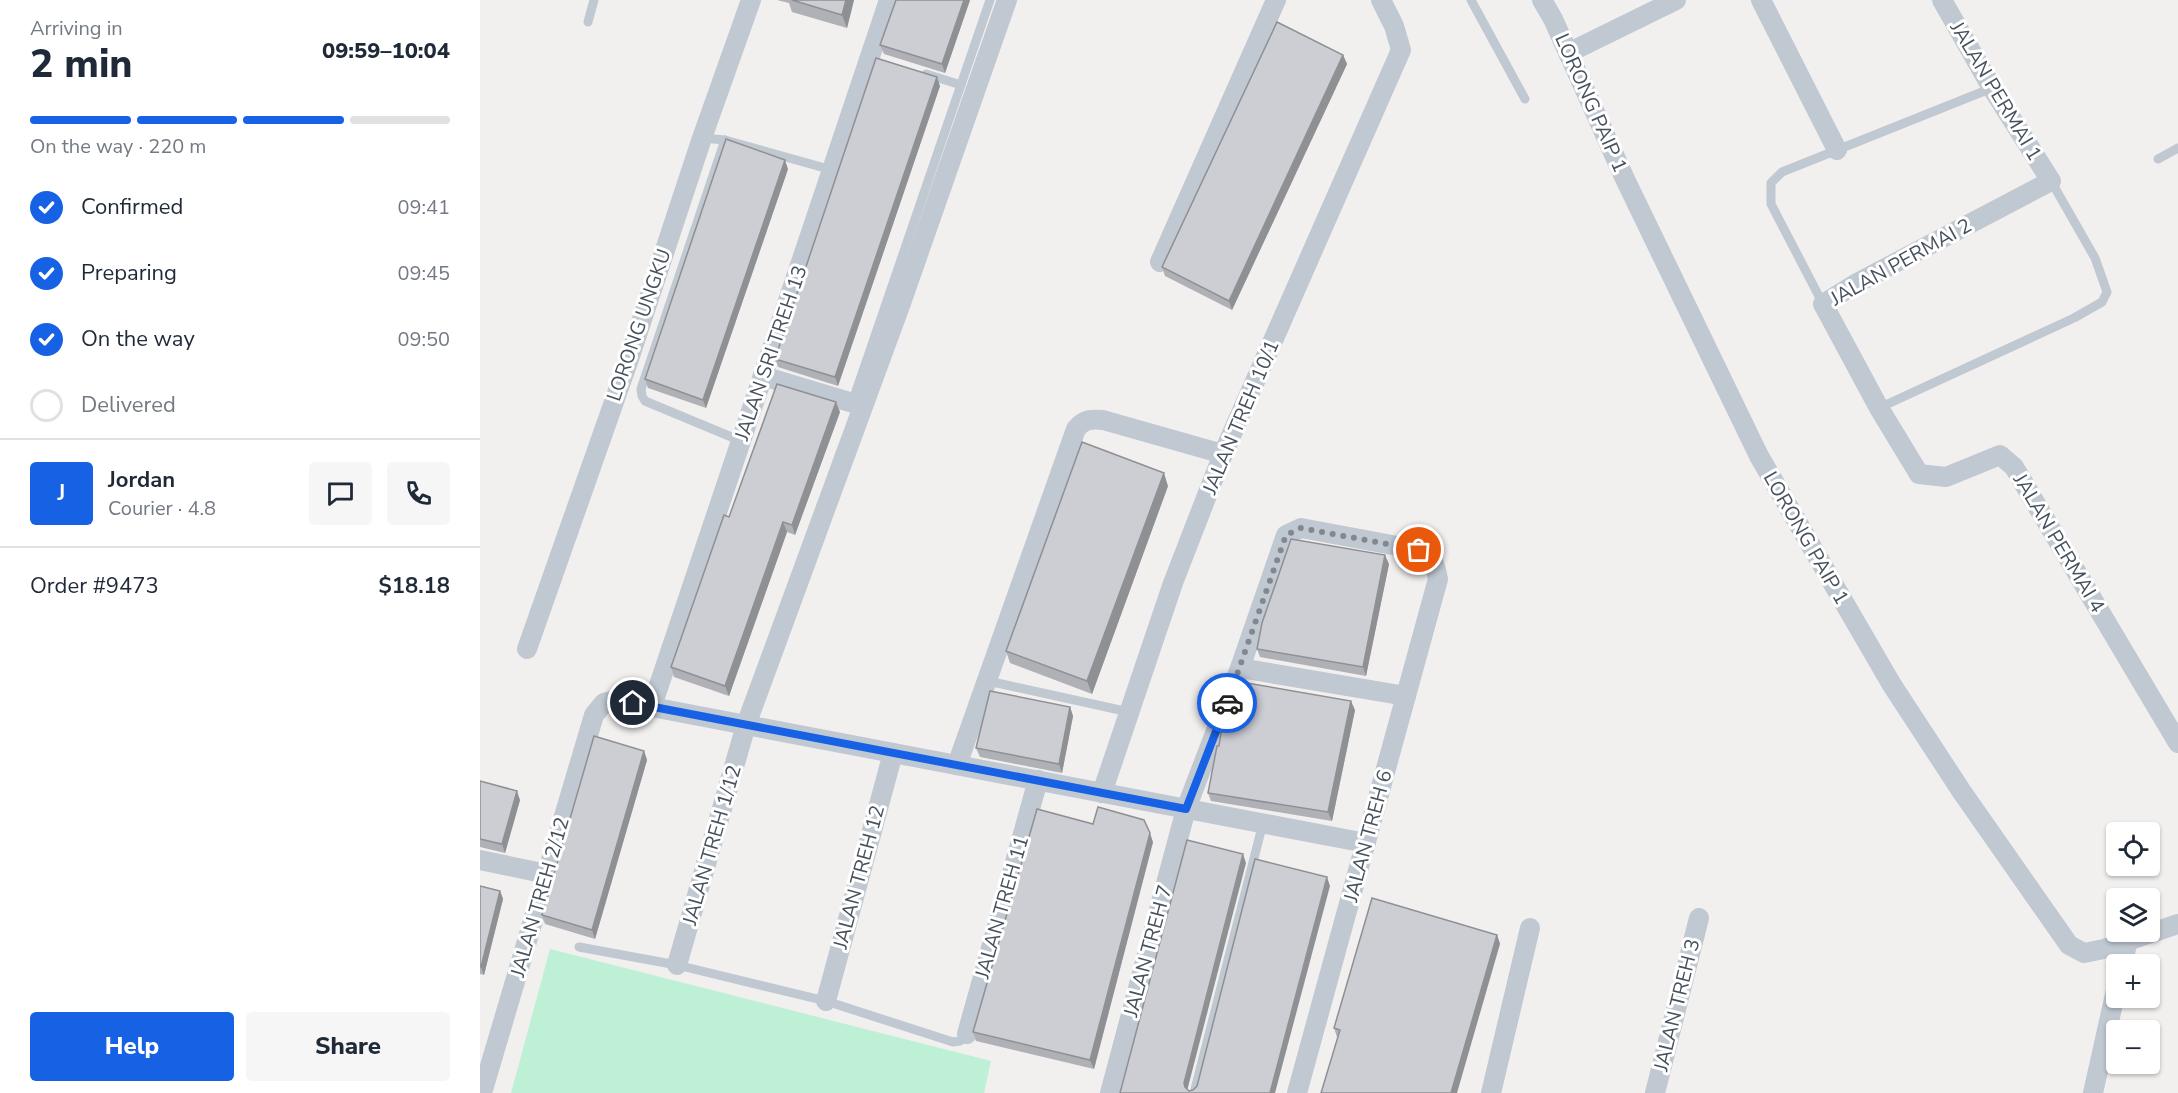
<!DOCTYPE html>
<html lang="en">
<head>
<meta charset="utf-8">
<style>
	:root { --surface:#fff; --page:#f6f6f7; --text:#1f2937; --muted:#747a83; --line:#e0e1e3; --accent:#1761e4 }
	body { margin:0; font-family:"Nunito Sans",sans-serif; background:var(--page); color:var(--text); height:100vh; display:flex; flex-direction:column; font-size:22px; white-space:nowrap }
	* { box-sizing:border-box; margin:0 }
	p { font-size:20px; color:var(--muted) }
	.icon { flex:none; width:33px; height:33px; fill:none; stroke:currentColor; stroke-width:2; stroke-linecap:round; stroke-linejoin:round }
	.map { position:relative; flex:1; overflow:hidden }
	.side { display:flex; flex-direction:column; background:var(--surface); width:480px }
	.side>* { flex:none }
	.tools { position:absolute; left:1626px; top:822px; display:grid; gap:12px }
	.tools a { display:grid; place-items:center; width:54px; height:54px; border-radius:6px; background:var(--surface); box-shadow:0 2px 4px #0004; font-size:30px }
	.pin { position:absolute; display:grid; place-items:center; width:51px; height:51px; color:#fff; margin:-26px; border:3px solid #fff; border-radius:50%; box-shadow:0 2px 6px #0007 }
	.courier { position:absolute; display:grid; place-items:center; width:60px; height:60px; margin:-30px; border:4px solid #1761e4; border-radius:50%; background:#fff; color:#222; box-shadow:0 2px 8px #0007 }
	.head em { font-style:normal; font-weight:800 }
	.head div { display:flex; flex-direction:column-reverse }
	.head { display:flex; align-items:center; justify-content:space-between; height:102px; padding:0 30px }
	h1 { font-size:39px; font-weight:800; line-height:45px }
	.bar { display:grid; grid-template-columns:repeat(4,1fr); gap:9px 6px; align-content:center; height:72px; padding:0 30px }
	.bar i { height:8px; border-radius:4px; background:var(--line) }
	.bar .active { background:var(--accent) }
	.bar p { grid-column:span 4 }
	.line { display:flex; align-items:center; gap:15px; padding:0 30px; border-top:2px solid var(--line) }
	.line div { flex:1 }
	.round { display:grid; place-items:center; flex:none; width:63px; height:63px; border-radius:6px; background:var(--page) }
	ol { padding:0 30px; list-style:none }
	li { display:flex; align-items:center; gap:18px; height:66px }
	li p { margin-inline-start:auto }
	li .icon { padding:6px; border-radius:50%; background:var(--accent); color:#fff; stroke-width:4 }
	li:last-child { color:var(--muted) }
	li i { width:33px; height:33px; border:3px solid var(--line); border-radius:50% }
	.action { display:flex; gap:12px; margin-top:auto; padding:12px 30px }
	.action a { flex:1; height:69px; border-radius:6px; background:var(--accent); color:#fff; font-size:24px; font-weight:800; line-height:69px; text-align:center }
	.action a+a { background:var(--page); color:var(--text) }
	main { display:flex; flex:1; min-height:0 }
	.map>svg:first-child { display:block }
	.green { fill:#bdf0d5 }
	.lines { fill:none; stroke-linecap:round; stroke-linejoin:round }
	.lane { stroke:#c0c8d1; stroke-width:9 }
	.street { stroke:#c0c8d1; stroke-width:20 }
	.wall { fill:#afb1b6 }
	.shaded-wall { fill:#8f9094 }
	.building { fill:#ccced4; stroke:#8f9094; stroke-width:1.5 }
	.done { stroke:#838890; stroke-width:6; stroke-dasharray:0 10.8 }
	.route { stroke:#1761e4; stroke-width:8 }
	.labels { text-anchor:middle; dominant-baseline:central; stroke-width:6; stroke-linejoin:round; paint-order:stroke }
	.street-label { font-size:20px; fill:#47515d; stroke:#fff }
</style>
</head>
<body>
<main>
<section class="side">
<div class="head"><div><h1>2 min</h1><p>Arriving in</p></div><em>09:59–10:04</em></div>
<div class="bar"><i class="active"></i><i class="active"></i><i class="active"></i><i></i><p>On the way · 220 m</p></div>
<ol>
<li><svg class="icon" aria-label="check" viewBox="0 0 24 24"><path d="M5 12l5 5 9-10"/></svg>Confirmed<p>09:41</p></li>
<li><svg class="icon" aria-label="check" viewBox="0 0 24 24"><path d="M5 12l5 5 9-10"/></svg>Preparing<p>09:45</p></li>
<li><svg class="icon" aria-label="check" viewBox="0 0 24 24"><path d="M5 12l5 5 9-10"/></svg>On the way<p>09:50</p></li>
<li><i></i>Delivered</li>
</ol>
<div class="line" style="height:108px"><b class="round" style="background:var(--accent);color:#fff">J</b><div><b>Jordan</b><p>Courier · 4.8</p></div><a class="round"><svg class="icon" aria-label="chat" viewBox="0 0 24 24"><path d="M4 5h16v11H9l-5 4z"/></svg></a><a class="round"><svg class="icon" aria-label="phone" viewBox="0 0 24 24"><path d="M5 4h4l2 5-3 2q2 4 5 5l2-3 5 2v4C11 20 4 13 5 4z"/></svg></a></div>
<div class="line" style="height:78px"><div>Order #9473</div><b>$18.18</b></div>
<div class="action"><a>Help</a><a>Share</a></div>
</section>
<div class="map">
<svg width="1698" height="1093" viewBox="0 0 1698 1093">
	<rect width="100%" height="100%" fill="#f2efef"/>
	<path class="green" d="M70 949 511 1061 504 1093H31Z"/>
	<g class="lines">
		<g class="lane">
			<path d="M991 0 1045 99"/>
			<path d="M108 22 114 0"/>
			<path d="M446 74 481 85"/>
			<path d="M222 138 245 140 352 170"/>
			<path d="M245 140 161 389 162 396 165 401 261 441"/>
			<path d="M1678 159 1698 148"/>
			<path d="M1343 304 1291 204V183L1302 172 1512 88"/>
			<path d="M372 403 510 0"/>
			<path d="M1399 408 1594 318 1622 302 1627 292 1615 258 1571 181"/>
			<path d="M508 681 649 712"/>
			<path d="M99 947 197 965 346 1001 473 1042 480 1041 487 1034"/>
			<path d="M714 1093 783 823"/>
		</g>
		<g class="street">
			<path d="M1062 0 1073 19 1145 179 1279 456 1412 685 1482 792 1589 945 1604 953 1624 949 1698 924"/>
			<path d="M1281 0 1357 150"/>
			<path d="M1462 0 1512 88 1571 181 1377 283 1343 304 1399 408 1439 474 1466 477 1520 455 1534 467 1698 743"/>
			<path d="M1088 53 1196 0"/>
			<path d="M680 262 796 0"/>
			<path d="M283 376 383 406"/>
			<path d="M47 649 148 362 222 138 271 0"/>
			<path d="M760 668 926 696"/>
			<path d="M172 706 409 0"/>
			<path d="M477 765 596 429C604 419 611 419 623 420L743 454"/>
			<path d="M622 793 693 583 743 454 921 50 914 26 901 0"/>
			<path d="M0 860 67 874"/>
			<path d="M1642 964 1648 941"/>
			<path d="M197 965 266 725 421 303 527 0"/>
			<path d="M346 1001 413 753"/>
			<path d="M487 1034 558 780"/>
			<path d="M2 1093 114 715 124 703 135 700 886 843"/>
			<path d="M630 1093 706 809 760 668 806 535 821 528 939 550C953 559 955 562 958 579L817 1093"/>
			<path d="M1011 1093 1050 928"/>
			<path d="M1175 1093 1219 918"/>
			<path d="M1613 1093 1636 990"/>
		</g>
	</g>
	<g class="wall">
		<path d="M297 0H374L367 28 312 12 309 3Z"/>
		<path d="M490 0 465 73 404 54 400 45Z"/>
		<path d="M863 55 867 64 752 310 685 276 682 267Z"/>
		<path d="M460 86 358 386 298 367 295 359Z"/>
		<path d="M308 169 226 408 168 388 165 379Z"/>
		<path d="M360 412 315 535 307 532 249 696 194 677 191 667 249 517Z"/>
		<path d="M688 486 612 694 530 663 526 651Z"/>
		<path d="M909 564 886 676 780 657 777 649Z"/>
		<path d="M590 707 593 716 582 773 500 757 496 748Z"/>
		<path d="M875 710 852 821 731 801 728 793 739 746Z"/>
		<path d="M164 751 167 760 115 939 65 924 62 915Z"/>
		<path d="M0 781 40 800 25 853 0 847Z"/>
		<path d="M673 842 614 1069 496 1041 493 1032Z"/>
		<path d="M0 886 20 891 23 899 4 975 0 974Z"/>
		<path d="M1017 935 1020 944 857 1037 854 1028Z"/>
	</g>
	<g class="shaded-wall">
		<path d="M366 0H374L367 28 362 15Z"/>
		<path d="M484 0H490L465 73 462 64Z"/>
		<path d="M863 55 867 64 752 310 749 301Z"/>
		<path d="M457 77 460 86 358 386 355 377Z"/>
		<path d="M305 160 308 169 226 408 223 400Z"/>
		<path d="M356 402 360 412 315 535 312 525Z"/>
		<path d="M684 473 688 486 612 694 607 681Z"/>
		<path d="M303 522 307 532 249 696 245 686Z"/>
		<path d="M905 555 909 564 886 676 883 667Z"/>
		<path d="M871 701 875 710 852 821 848 812Z"/>
		<path d="M590 707 593 716 582 773 579 764Z"/>
		<path d="M164 751 167 760 115 939 112 930Z"/>
		<path d="M37 791 40 800 25 853 22 844Z"/>
		<path d="M670 833 673 842 614 1069 610 1060Z"/>
		<path d="M763 854 766 863 707 1091 705 1087 704 1083Z"/>
		<path d="M847 877 850 886 795 1093H790Z"/>
		<path d="M20 891 23 899 4 975 1 967Z"/>
		<path d="M1017 935 1020 944 977 1093H971Z"/>
	</g>
	<g class="building">
		<path d="M312 0H366L362 15Z"/>
		<path d="M416 0H484L462 64 400 45Z"/>
		<path d="M797 22 863 55 749 301 682 267Z"/>
		<path d="M396 58 457 77 355 377 295 359Z"/>
		<path d="M246 139 305 160 223 400 165 379Z"/>
		<path d="M297 384 356 402 312 525 303 522 245 686 191 667 244 515 249 517Z"/>
		<path d="M602 442 684 473 607 681 526 651Z"/>
		<path d="M811 539 905 555 883 667 777 649 782 623Z"/>
		<path d="M761 682 871 701 848 812 728 793 737 746H739L741 733Z"/>
		<path d="M510 691 590 707 579 764 496 748Z"/>
		<path d="M114 736 164 751 112 930 62 915Z"/>
		<path d="M0 781 37 791 22 844 0 839Z"/>
		<path d="M618 807 664 820 670 833 610 1060 493 1032 557 809 613 824Z"/>
		<path d="M707 840 763 854 704 1083 705 1087 709 1091 713 1090 717 1086 775 859 847 877 790 1093H640Z"/>
		<path d="M0 886 20 891 1 967 0 966Z"/>
		<path d="M892 898 1017 935 971 1093H841L860 1030 854 1028Z"/>
	</g>
	<g class="lines">
		<path class="done" d="M747 703 806 535 821 528 939 550"/>
		<path class="route" d="M153 703 706 809 747 703"/>
	</g>
	<g class="labels">
		<g class="street-label">
			<text transform="translate(1516 91) rotate(59)">JALAN PERMAI 1</text>
			<text transform="translate(1111 103) rotate(66)">LORONG PAIP 1</text>
			<text transform="translate(1421 262) rotate(-29)">JALAN PERMAI 2</text>
			<text transform="translate(159 325) rotate(-71)">LORONG UNGKU</text>
			<text transform="translate(291 353) rotate(-71)">JALAN SRI TREH 13</text>
			<text transform="translate(761 417) rotate(-67)">JALAN TREH 10/1</text>
			<text transform="translate(1326 538) rotate(60)">LORONG PAIP 1</text>
			<text transform="translate(1579 543) rotate(59)">JALAN PERMAI 4</text>
			<text transform="translate(888 836) rotate(-75)">JALAN TREH 6</text>
			<text transform="translate(232 845) rotate(-74)">JALAN TREH 1/12</text>
			<text transform="translate(379 877) rotate(-75)">JALAN TREH 12</text>
			<text transform="translate(60 897) rotate(-74)">JALAN TREH 2/12</text>
			<text transform="translate(522 907) rotate(-74)">JALAN TREH 11</text>
			<text transform="translate(668 951) rotate(-75)">JALAN TREH 7</text>
			<text transform="translate(1197 1005) rotate(-76)">JALAN TREH 3</text>
		</g>
	</g>
</svg>
<div class="tools">
<a><svg class="icon" aria-label="locate" viewBox="0 0 24 24"><circle cx="12" cy="12" r="6"/><path d="M12 2v4M12 18v4M2 12h4M18 12h4"/></svg></a>
<a><svg class="icon" aria-label="layers" viewBox="0 0 24 24"><path d="M12 4l9 5-9 5-9-5zM3 14l9 5 9-5"/></svg></a>
<a>+</a>
<a>−</a>
</div>
<div class="pin" style="left:939px;top:550px;background:#ea580c"><svg class="icon" aria-label="bag" viewBox="0 0 24 24"><path d="M5 8h14l-1 12H6zM9 8a3 3 0 0 1 6 0"/></svg></div>
<div class="pin" style="left:153px;top:703px;background:#1f2937"><svg class="icon" aria-label="home" viewBox="0 0 24 24"><path d="M3 11l9-7 9 7M6 9v11h12V9"/></svg></div>
<div class="courier" style="left:747px;top:703px"><svg class="icon" aria-label="car" viewBox="0 0 24 24"><path d="M5 17H2v-5l4-1 3-4h7l3 4 3 1v5h-3M9 17h6M6 11h13"/><circle cx="7" cy="17" r="2"/><circle cx="17" cy="17" r="2"/></svg></div>
</div>
</main>
</body>
</html>
